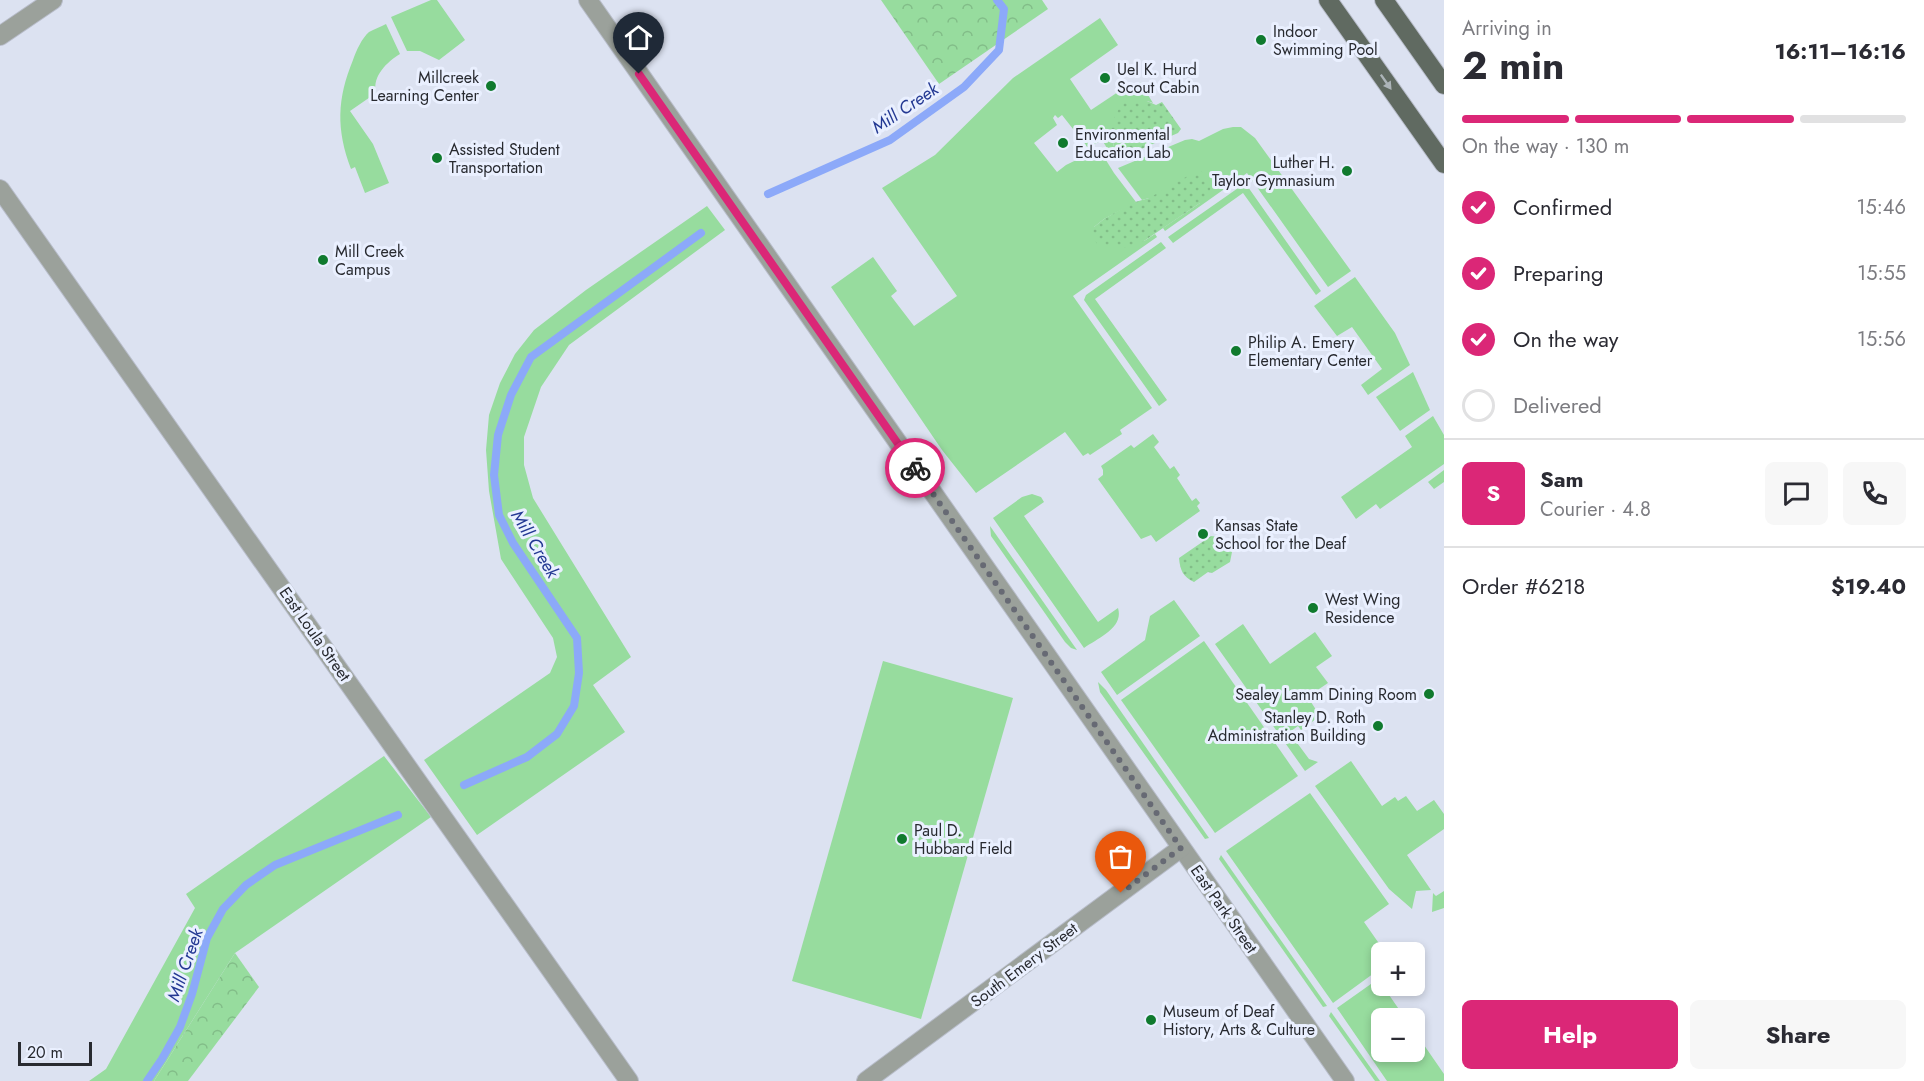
<!DOCTYPE html>
<html lang="en">
<head>
<meta charset="utf-8">
<style>
	:root { --surface:#fff; --page:#f7f7f7; --text:#2b2b33; --muted:#7c7c81; --line:#e1e1e2; --accent:#db2777 }
	body { margin:0; font-family:Jost,sans-serif; background:var(--page); color:var(--text); height:100vh; display:flex; flex-direction:column; font-size:22px; white-space:nowrap }
	* { box-sizing:border-box; margin:0 }
	p { font-size:20px; color:var(--muted) }
	.icon { flex:none; width:33px; height:33px; fill:none; stroke:currentColor; stroke-width:2; stroke-linecap:round; stroke-linejoin:round }
	.map { position:relative; flex:1; overflow:hidden }
	.details { display:flex; flex-direction:column; background:var(--surface); width:480px }
	.details>* { flex:none }
	.controls { position:absolute; left:1371px; top:942px; display:grid; gap:12px }
	.controls a { display:grid; place-items:center; width:54px; height:54px; border-radius:9px; background:var(--surface); box-shadow:0 3px 9px #0003; font-size:30px }
	.scale { position:absolute; left:18px; bottom:15px; width:74px; box-sizing:border-box; padding-left:6px; border:3px solid #282a30; border-top:0; font-size:16px; line-height:21px; white-space:nowrap; color:#282a30; -webkit-text-stroke:4px #eaf0ff; paint-order:stroke }
	.pin { position:absolute; display:grid; place-items:center; width:51px; height:51px; color:#fff; margin:-62px -26px; border-radius:50% 50% 50% 0; rotate:-45deg; box-shadow:0 0 6px #0007 }
	.pin .icon { rotate:45deg }
	.courier { position:absolute; display:grid; place-items:center; width:60px; height:60px; margin:-30px; border:4px solid #db2777; border-radius:50%; background:#fff; color:#222; box-shadow:0 2px 8px #0007 }
	.overview em { font-style:normal; font-weight:700 }
	.overview div { display:flex; flex-direction:column-reverse }
	.overview { display:flex; align-items:center; justify-content:space-between; height:102px; padding:0 18px }
	h1 { font-size:39px; font-weight:700; line-height:45px }
	.bar { display:grid; grid-template-columns:repeat(4,1fr); gap:9px 6px; align-content:center; height:72px; padding:0 18px }
	.bar i { height:8px; border-radius:4px; background:var(--line) }
	.bar .active { background:var(--accent) }
	.bar p { grid-column:span 4 }
	.line { display:flex; align-items:center; gap:15px; padding:0 18px; border-top:2px solid var(--line) }
	.line div { flex:1 }
	.round { display:grid; place-items:center; flex:none; width:63px; height:63px; border-radius:9px; background:var(--page) }
	ol { padding:0 18px; list-style:none }
	li { display:flex; align-items:center; gap:18px; height:66px }
	li p { margin-inline-start:auto }
	li .icon { padding:6px; border-radius:50%; background:var(--accent); color:#fff; stroke-width:4 }
	li:last-child { color:var(--muted) }
	li i { width:33px; height:33px; border:3px solid var(--line); border-radius:50% }
	.action { display:flex; gap:12px; margin-top:auto; padding:12px 18px }
	.action a { flex:1; height:69px; border-radius:9px; background:var(--accent); color:#fff; font-size:24px; font-weight:700; line-height:69px; text-align:center }
	.action a+a { background:var(--page); color:var(--text) }
	main { display:flex; flex:1; min-height:0 }
	.map>svg:first-child { display:block }
	.grass { fill:#97dc9e }
	.forest { fill:url(#forest-crowns) }
	.park { fill:url(#park-dots) }
	.lines { fill:none; stroke-linecap:round; stroke-linejoin:round }
	.stream { stroke:#8ca9f9; stroke-width:8 }
	.minor-casing { stroke:#b8bdca; stroke-width:20 }
	.major-casing { stroke:#b8bdca; stroke-width:20 }
	.minor { stroke:#9ba19b; stroke-width:18 }
	.major { stroke:#606a61; stroke-width:18 }
	.oneway { fill:#acb4b8 }
	.done { stroke:#676a74; stroke-width:6; stroke-dasharray:0 10.8 }
	.route { stroke:#db2777; stroke-width:8 }
	.poi-dot { fill:#107a2e; stroke:#eaf0ff; stroke-width:2 }
	.labels { text-anchor:middle; dominant-baseline:central; stroke-width:6; stroke-linejoin:round; paint-order:stroke }
	.poi-label { font-size:16px; fill:#282a30; stroke:#eaf0ff; text-anchor:start }
	.street-label { font-size:16px; fill:#282a30; stroke:#eaf0ff }
	.water-label { font-size:18px; font-style:italic; fill:#243993; stroke:#eaf0ff }
</style>
</head>
<body>
<main>
<div class="map">
<svg width="1444" height="1081" viewBox="0 0 1444 1081">
	<defs>
		<pattern id="forest-crowns" width="20" height="18" patternUnits="userSpaceOnUse" patternTransform="scale(1.5)"><rect width="20" height="18" fill="#97dc9e"/><path d="M2 6a3 3 0 1 1 6 0M12 15a3 3 0 1 1 6 0" fill="none" stroke="#82bd88"/></pattern>
		<pattern id="park-dots" width="8" height="8" patternUnits="userSpaceOnUse" patternTransform="scale(1.5)"><rect width="8" height="8" fill="#97dc9e"/><path d="M2 2h.1M6 6h.1" fill="none" stroke="#82bd88" stroke-width="1.8" stroke-linecap="round"/></pattern>
	</defs>
	<rect width="100%" height="100%" fill="#dce2f1"/>
	<g class="grass">
		<path d="M431 0H437L465 40 439 60 420 51H407L391 17Z"/>
		<path d="M1100 18 1118 45 1070 79 1091 110 1124 88 1127 91 1140 82 1153 103 1147 101 1111 137 1118 159 1115 161 1102 140 1088 148 1062 115 1058 118 1055 115 1053 118 1057 125 1034 143 1057 172 1066 165 1099 149 1114 173 1136 202 1104 219 1094 227 1144 241 1155 234 1157 237 1073 296 1152 408 1120 430 1122 434 1090 455 1088 453 1083 456 1065 432 976 493 942 450 831 287 873 257 897 291 891 296 914 326 957 296 882 188 935 155 1013 78Z"/>
		<path d="M386 24 400 54C387 62 372 76 376 93L350 111 373 144 389 183 365 193 355 167 351 169C336 129 337 99 353 60 356 51 362 38 369 32 374 29 381 27 386 24Z"/>
		<path d="M1233 127H1241L1255 138 1351 271 1328 287 1247 173 1165 231 1163 228 1200 203 1149 198 1142 200 1118 168 1185 140 1192 139 1199 141 1223 129Z"/>
		<path d="M1241 186 1248 187 1321 291 1316 295 1243 193 1173 243 1168 237Z"/>
		<path d="M707 206 725 230 569 345 541 387 524 437V465L533 498 631 657 593 685 625 732 477 835 424 760 550 673 557 657 553 638 501 559 489 491 486 450 489 415 500 383 515 354 534 330 586 290Z"/>
		<path d="M1161 242 1166 248 1095 299 1167 400 1159 406 1084 300 1086 295Z"/>
		<path d="M1355 277 1395 333 1410 365 1368 395 1361 385 1382 369 1352 327 1337 336 1314 306Z"/>
		<path d="M1413 372 1430 410 1400 431 1376 397Z"/>
		<path d="M1433 416 1444 435V464L1380 509 1376 504 1356 519 1341 497 1412 447 1405 436Z"/>
		<path d="M1153 434 1159 442 1154 447 1170 469 1174 466 1180 475 1177 478 1192 501 1196 498 1200 503 1197 506 1200 511 1156 542 1151 535 1141 539 1098 479 1103 475V470L1101 466 1131 445 1134 448Z"/>
		<path d="M1444 470V482L1434 489 1428 482Z"/>
		<path d="M1032 494 1041 497 1044 502 1024 516 1098 622 1118 608C1124 628 1098 638 1084 648L993 518 1022 497Z"/>
		<path d="M990 526 1077 650 1071 648 1065 642 991 536Z"/>
		<path d="M1174 600 1200 636 1117 695 1101 672 1145 640 1150 616Z"/>
		<path d="M1243 624 1270 664 1315 632 1332 656 1316 667 1328 683 1319 689 1322 693 1311 702 1320 716 1301 730 1298 726 1291 731 1292 736 1309 759 1318 762 1305 771 1215 644Z"/>
		<path d="M1204 641 1298 776 1215 833 1121 700Z"/>
		<path d="M883 661 1013 698 921 1019 792 981Z"/>
		<path d="M1098 682 1106 690 1209 838 1205 839 1100 692Z"/>
		<path d="M384 756 431 817 235 953 154 1081H89L106 1069 195 908 186 894Z"/>
		<path d="M1351 761 1382 806 1395 797 1398 801 1406 796 1417 811 1434 800 1444 814V829L1407 855 1431 890 1416 891 1412 909 1389 889 1315 786Z"/>
		<path d="M1310 793 1389 904 1364 922 1385 952H1382L1381 968 1333 1003 1226 851Z"/>
		<path d="M1221 855 1327 1006 1323 1007 1219 859Z"/>
		<path d="M1444 891V908L1432 912 1433 893 1436 896Z"/>
		<path d="M1378 979 1405 1018H1382V1052H1414L1415 1032 1444 1074V1081H1387L1337 1008Z"/>
		<path d="M1331 1012 1380 1081H1375L1329 1016Z"/>
	</g>
	<g class="forest">
		<path d="M881 0H1042L1048 9 939 84Z"/>
		<path d="M235 953 259 987 188 1081H154Z"/>
	</g>
	<g class="park">
		<path d="M1147 101 1156 105 1162 102 1181 129 1178 133 1118 159C1109 129 1107 130 1122 103Z"/>
		<path d="M1200 169 1211 186 1208 196 1200 203 1144 241 1124 248 1097 244 1092 235 1094 227 1104 219 1132 203 1149 198Z"/>
		<path d="M1211 536 1220 537 1232 552 1230 562 1212 573 1208 572 1194 582C1183 577 1180 570 1179 558Z"/>
	</g>
	<g class="lines">
		<g class="stream">
			<path d="M768 194 890 140 964 87 999 50 1004 9 997 0"/>
			<path d="M464 785 527 757 557 734 574 706 579 673 577 638 513 543 499 515 494 475 498 435 511 395 531 357 701 233"/>
			<path d="M147 1081 162 1059 180 1027 192 994 207 938 223 909 246 885 275 865 398 815"/>
		</g>
		<defs>
			<g id="minor">
				<path d="M588 0 1345 1081"/>
				<path d="M0 36 53 0"/>
				<path d="M0 189 629 1081"/>
				<path d="M866 1081 1181 848"/>
			</g>
			<g id="major">
				<path d="M1328 0 1444 164"/>
				<path d="M1384 0 1444 85"/>
			</g>
		</defs>
		<use href="#minor" class="minor-casing"/>
		<use href="#major" class="major-casing"/>
		<use href="#minor" class="minor"/>
		<use href="#major" class="major"/>
	</g>
	<defs><path id="oneway-solid" d="M-6-.8H1V-3.2L6.5 0L1 3.2V.8H-6Z" transform="scale(1.5)"/></defs>
	<use class="oneway" href="#oneway-solid" transform="translate(1386 82) rotate(55)"/>
	<g class="lines">
		<path class="done" d="M915 468 1181 848 1121 893"/>
		<path class="route" d="M639 74 915 468"/>
	</g>
	<g class="poi-dot">
		<circle cx="1261" cy="40" r="6"/>
		<circle cx="1105" cy="78" r="6"/>
		<circle cx="491" cy="86" r="6"/>
		<circle cx="1063" cy="143" r="6"/>
		<circle cx="437" cy="158" r="6"/>
		<circle cx="1347" cy="171" r="6"/>
		<circle cx="323" cy="260" r="6"/>
		<circle cx="1236" cy="351" r="6"/>
		<circle cx="1203" cy="534" r="6"/>
		<circle cx="1313" cy="608" r="6"/>
		<circle cx="1429" cy="694" r="6"/>
		<circle cx="1378" cy="726" r="6"/>
		<circle cx="902" cy="839" r="6"/>
		<circle cx="1151" cy="1020" r="6"/>
	</g>
	<g class="labels">
		<g class="poi-label">
			<text x="1273" y="31">Indoor<tspan x="1273" dy="18">Swimming Pool</tspan></text>
			<text x="1117" y="69">Uel K. Hurd<tspan x="1117" dy="18">Scout Cabin</tspan></text>
			<text x="479" y="77" text-anchor="end">Millcreek<tspan x="479" dy="18">Learning Center</tspan></text>
			<text x="1075" y="134">Environmental<tspan x="1075" dy="18">Education Lab</tspan></text>
			<text x="449" y="149">Assisted Student<tspan x="449" dy="18">Transportation</tspan></text>
			<text x="1335" y="162" text-anchor="end">Luther H.<tspan x="1335" dy="18">Taylor Gymnasium</tspan></text>
			<text x="335" y="251">Mill Creek<tspan x="335" dy="18">Campus</tspan></text>
			<text x="1248" y="342">Philip A. Emery<tspan x="1248" dy="18">Elementary Center</tspan></text>
			<text x="1215" y="525">Kansas State<tspan x="1215" dy="18">School for the Deaf</tspan></text>
			<text x="1325" y="599">West Wing<tspan x="1325" dy="18">Residence</tspan></text>
			<text x="1417" y="694" text-anchor="end">Sealey Lamm Dining Room</text>
			<text x="1366" y="717" text-anchor="end">Stanley D. Roth<tspan x="1366" dy="18">Administration Building</tspan></text>
			<text x="914" y="830">Paul D.<tspan x="914" dy="18">Hubbard Field</tspan></text>
			<text x="1163" y="1011">Museum of Deaf<tspan x="1163" dy="18">History, Arts &amp; Culture</tspan></text>
		</g>
		<g class="street-label">
			<text transform="translate(315 634) rotate(55)">East Loula Street</text>
			<text transform="translate(1224 909) rotate(55)">East Park Street</text>
			<text transform="translate(1024 965) rotate(-37)">South Emery Street</text>
		</g>
		<g class="water-label">
			<text transform="translate(905 108) rotate(-34)">Mill Creek</text>
			<text transform="translate(535 544) rotate(59)">Mill Creek</text>
			<text transform="translate(185 965) rotate(-71)">Mill Creek</text>
		</g>
	</g>
</svg>
<div class="controls">
<a>+</a>
<a>−</a>
</div>
<div class="scale">20 m</div>
<div class="pin" style="left:1121px;top:893px;background:#ea580c"><svg class="icon" aria-label="bag" viewBox="0 0 24 24"><path d="M5 8h14l-1 12H6zM9 8a3 3 0 0 1 6 0"/></svg></div>
<div class="pin" style="left:639px;top:74px;background:#1f2937"><svg class="icon" aria-label="home" viewBox="0 0 24 24"><path d="M3 11l9-7 9 7M6 9v11h12V9"/></svg></div>
<div class="courier" style="left:915px;top:468px"><svg class="icon" aria-label="bike" viewBox="0 0 24 24"><circle cx="6" cy="16" r="4"/><circle cx="18" cy="16" r="4"/><path d="M6 16l4-8h5l3 8M10 8l3 8H6M13 5h3"/></svg></div>
</div>
<section class="details">
<div class="overview"><div><h1>2 min</h1><p>Arriving in</p></div><em>16:11–16:16</em></div>
<div class="bar"><i class="active"></i><i class="active"></i><i class="active"></i><i></i><p>On the way · 130 m</p></div>
<ol>
<li><svg class="icon" aria-label="check" viewBox="0 0 24 24"><path d="M5 12l5 5 9-10"/></svg>Confirmed<p>15:46</p></li>
<li><svg class="icon" aria-label="check" viewBox="0 0 24 24"><path d="M5 12l5 5 9-10"/></svg>Preparing<p>15:55</p></li>
<li><svg class="icon" aria-label="check" viewBox="0 0 24 24"><path d="M5 12l5 5 9-10"/></svg>On the way<p>15:56</p></li>
<li><i></i>Delivered</li>
</ol>
<div class="line" style="height:108px"><b class="round" style="background:var(--accent);color:#fff">S</b><div><b>Sam</b><p>Courier · 4.8</p></div><a class="round"><svg class="icon" aria-label="chat" viewBox="0 0 24 24"><path d="M4 5h16v11H9l-5 4z"/></svg></a><a class="round"><svg class="icon" aria-label="phone" viewBox="0 0 24 24"><path d="M5 4h4l2 5-3 2q2 4 5 5l2-3 5 2v4C11 20 4 13 5 4z"/></svg></a></div>
<div class="line" style="height:78px"><div>Order #6218</div><b>$19.40</b></div>
<div class="action"><a>Help</a><a>Share</a></div>
</section>
</main>
</body>
</html>
